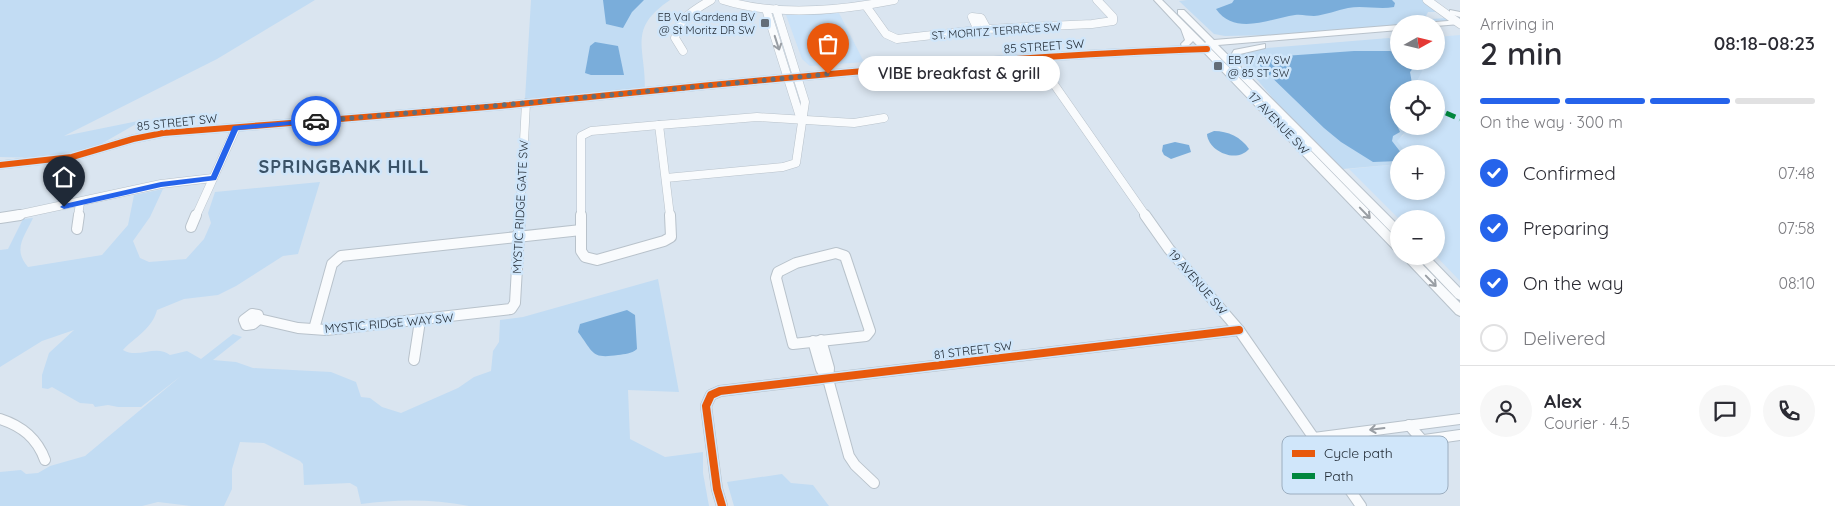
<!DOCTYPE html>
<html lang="en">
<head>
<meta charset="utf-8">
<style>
	:root { --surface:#fff; --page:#f7f7f7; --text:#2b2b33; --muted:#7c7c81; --line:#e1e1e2; --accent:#2563eb }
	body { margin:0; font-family:Quicksand,sans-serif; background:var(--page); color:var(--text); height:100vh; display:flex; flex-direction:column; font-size:19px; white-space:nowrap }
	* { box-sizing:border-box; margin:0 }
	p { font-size:16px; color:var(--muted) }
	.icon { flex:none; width:28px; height:28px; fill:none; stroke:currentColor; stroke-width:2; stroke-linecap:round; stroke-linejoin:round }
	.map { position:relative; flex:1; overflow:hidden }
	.side { display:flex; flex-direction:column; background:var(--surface); width:375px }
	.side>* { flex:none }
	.needle { width:32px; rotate:82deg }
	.tools { position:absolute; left:1390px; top:15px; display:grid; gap:10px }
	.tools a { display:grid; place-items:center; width:55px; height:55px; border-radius:50%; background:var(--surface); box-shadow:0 2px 8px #0003; font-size:25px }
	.pin { position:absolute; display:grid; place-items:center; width:42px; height:42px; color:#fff; margin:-51px -21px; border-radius:50% 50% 50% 0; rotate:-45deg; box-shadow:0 0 5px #0007 }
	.pin .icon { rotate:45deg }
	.courier { position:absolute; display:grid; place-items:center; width:50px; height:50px; margin:-25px; border:4px solid #2563eb; border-radius:50%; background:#fff; color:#222; box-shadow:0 1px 6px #0007 }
	.bubble { position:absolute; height:35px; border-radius:18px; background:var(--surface); box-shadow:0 2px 8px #0003; font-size:16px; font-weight:600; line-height:35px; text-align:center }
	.overview em { font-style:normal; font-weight:600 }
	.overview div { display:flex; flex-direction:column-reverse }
	.overview { display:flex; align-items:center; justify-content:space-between; height:85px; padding:0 20px }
	h1 { font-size:32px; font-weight:600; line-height:38px }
	.bar { display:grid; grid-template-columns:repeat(4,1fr); gap:8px 5px; align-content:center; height:60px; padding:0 20px }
	.bar i { height:6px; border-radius:4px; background:var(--line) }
	.bar .on { background:var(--accent) }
	.bar p { grid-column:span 4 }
	.line { display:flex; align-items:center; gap:12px; padding:0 20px; border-top:1px solid var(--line) }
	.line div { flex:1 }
	.round { display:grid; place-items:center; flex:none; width:52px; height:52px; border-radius:26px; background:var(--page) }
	ol { padding:0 20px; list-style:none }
	li { display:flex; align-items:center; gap:15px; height:55px }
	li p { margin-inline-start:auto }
	li .icon { padding:5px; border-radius:50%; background:var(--accent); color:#fff; stroke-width:4 }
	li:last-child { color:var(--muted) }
	li i { width:28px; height:28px; border:2px solid var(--line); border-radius:50% }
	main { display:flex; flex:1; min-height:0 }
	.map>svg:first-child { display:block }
	.built { fill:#cae2f8 }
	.green { fill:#c2dcf3 }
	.water { fill:#7aadda }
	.building { fill:#d7d1d7 }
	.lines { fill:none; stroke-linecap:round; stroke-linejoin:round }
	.minor-far1-casing { stroke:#b8c2cb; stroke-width:9 }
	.minor-casing { stroke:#b8c2cb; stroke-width:12 }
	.major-casing { stroke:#b8c2cb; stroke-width:2 }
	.minor-far1 { stroke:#f9fbfd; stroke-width:8 }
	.minor { stroke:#f9fbfd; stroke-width:10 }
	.major { fill:#f9fbfd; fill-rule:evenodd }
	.quiet { stroke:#00873e; stroke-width:5; stroke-dasharray:10 5; stroke-linecap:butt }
	.cycleway-far1-casing { stroke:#d0e6fa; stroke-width:9 }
	.cycleway-casing { stroke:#d0e6fa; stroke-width:11 }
	.cycleway-far1 { stroke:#e8590c; stroke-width:6 }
	.cycleway { stroke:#e8590c; stroke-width:8 }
	.oneway { stroke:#999ea4 }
	.route { fill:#2563eb }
	.done { stroke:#636d78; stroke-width:5; stroke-dasharray:0 9 }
	.poi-dot { fill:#636d78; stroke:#d0e6fa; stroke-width:2 }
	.labels { text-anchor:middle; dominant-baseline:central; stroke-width:5; stroke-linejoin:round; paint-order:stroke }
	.far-poi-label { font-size:11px; fill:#232d37; stroke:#d0e6fa; text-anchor:end }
	.far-street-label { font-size:11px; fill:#232d37; stroke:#d0e6fa }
	.street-label { font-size:12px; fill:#232d37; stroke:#d0e6fa }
	.district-label { font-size:18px; font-weight:bold; letter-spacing:1px; fill:#3a5267; stroke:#d0e6fa }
	.key { fill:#d0e6fa; stroke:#9caec0; stroke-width:1 }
	.key-label { font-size:14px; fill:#232d37 }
</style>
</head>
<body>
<main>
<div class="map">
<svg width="1460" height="506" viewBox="0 0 1460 506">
	<rect width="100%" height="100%" fill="#dae5f0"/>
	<g class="built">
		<path d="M839 13 864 62 810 66 802 59 786 15Z"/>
		<path d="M1460 35V281L1436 256V219H1399L1349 169 1399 164V191H1436V154H1407L1397 142V139L1403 136 1406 129 1405 126H1436V89H1420L1417 81 1421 64 1419 61H1436V37Z"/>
	</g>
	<g class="green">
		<path d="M0 0H315L217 59 64 136 143 120 94 148 38 158 0 157Z"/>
		<path d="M531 0H670C627 29 646 47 645 89L525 99Z"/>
		<path d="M1187 0H1424L1440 12H1428L1426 16 1431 19 1446 18 1447 21 1276 35 1225 36 1214 34 1179 1Z"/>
		<path d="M1389 38 1399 45V61H1419L1423 69 1417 81 1420 89H1399V126H1405L1406 131 1397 141 1407 154H1399V164L1343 169 1276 102 1238 57 1241 52 1267 48Z"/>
		<path d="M320 182 298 254 283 256 236 286 218 295 184 299 157 310C152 329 135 337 123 350 138 359 156 344 170 355L187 351 201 359 233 334 242 337 213 360 236 362 253 368 331 372 356 382 361 397 370 398 382 407 401 413 458 388 474 377 491 371 493 351 499 342 500 320 523 317 658 279 679 392 628 390 630 439 665 457 703 452V473L709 506H469C432 499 398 499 361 504L357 487 350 483 304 485 303 464 300 461 264 443 240 442 232 469V489L224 506H191L158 502 142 506H0V472L21 470 26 474 38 473 50 466 85 456 181 376 141 407H118L108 405 95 407 93 404 80 403 52 387 48 389 42 388V375L49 353 74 330 42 341 0 367V250L8 249 23 219 33 218C25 236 12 249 28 267L102 255 128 225 134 195 163 189 150 217 133 241 140 258 149 262 186 259 204 239 211 223 208 213 215 192Z"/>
		<path d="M782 474 791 483 813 485 829 506H734L727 482Z"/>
	</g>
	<g class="water">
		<path d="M603 0H644L632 12 623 28 606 24Z"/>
		<path d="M1234 0H1392L1395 3 1394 7C1379 10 1363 5 1348 8 1337 10 1326 15 1314 16 1308 16 1301 14 1295 15 1269 19 1235 36 1216 9L1232 3Z"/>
		<path d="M595 42 618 46 624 75H591L585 73 590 46Z"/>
		<path d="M1354 51H1390L1399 53V61H1412L1415 66 1410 72 1413 89H1399V113L1394 118 1400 132 1393 136 1392 141 1402 154H1399V161L1373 162 1341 142 1324 128 1259 65 1257 61 1269 57Z"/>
		<path d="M1214 131C1228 131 1241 137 1249 149 1236 164 1208 151 1207 134Z"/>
		<path d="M1175 142 1189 145 1191 152 1171 159 1164 155 1162 151 1163 145Z"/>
		<path d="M627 310 635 315 637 349C631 354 625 354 618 355 591 359 594 353 578 332L580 324Z"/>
	</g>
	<path class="building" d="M1423 213 1430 219H1404V215Z"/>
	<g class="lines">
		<defs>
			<g id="minor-far1">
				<path d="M723 0C777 17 839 11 894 0"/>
				<path d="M1427 0 1460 24"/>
				<path d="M866 6 886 34 897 39 987 29 1092 24 1113 21V17L1097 0"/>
				<path d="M766 9 801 120"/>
				<path d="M978 30 972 17 981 18 987 29"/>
				<path d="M683 51 675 38C679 18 694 10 711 0"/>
				<path d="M1035 57 1146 216"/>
				<path d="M659 125 757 117 854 123 884 118"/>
				<path d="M0 165 72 157 133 139 163 133C275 124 387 116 499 106 735 83 970 57 1207 49"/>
				<path d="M666 178 783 167 796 163 805 102 776 9"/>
				<path d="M12 216 161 184 213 178"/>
				<path d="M78 216 80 203"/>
				<path d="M196 216 236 128"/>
				<path d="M520 216 526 103"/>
				<path d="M581 216V136L591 131 659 125 670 216"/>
			</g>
			<g id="minor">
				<path d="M581 215V251L585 257 597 260 664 241 671 237 670 215"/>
				<path d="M1145 215 1169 249 1239 330 1361 506"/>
				<path d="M0 218 20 215"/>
				<path d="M191 227 196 215"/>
				<path d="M77 229 79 215"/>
				<path d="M836 253 845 256 870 331 866 336 793 344 776 278 778 272 796 263Z"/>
				<path d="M252 314 258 315 259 319 253 324 246 325 244 320Z"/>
				<path d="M259 319 298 328 326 330 511 309 515 303 520 215"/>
				<path d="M314 329 332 264 341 256 581 230"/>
				<path d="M821 340 829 368 828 379 849 456 855 465 874 483"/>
				<path d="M813 341 821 369 828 379"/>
				<path d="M414 360 420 321"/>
				<path d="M0 419C22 426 37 438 45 460"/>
				<path d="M1409 425 1422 440"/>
				<path d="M1314 438 1460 419"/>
				<path d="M1325 454 1460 435"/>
				<path d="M722 506 717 489 706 406 711 395 720 391 1239 330"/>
			</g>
			<g id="major">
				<path d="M1154 0H1162L1205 43 1206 42 1178 14V10H1184L1214 40 1399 25V30L1218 45 1230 57 1234 50 1265 44V48L1240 54 1238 58 1241 68 1399 226V237L1395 236 1209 46 1207 45 1399 241V252L1395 251 1193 41 1188 46H1182L1181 44 1185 40 1181 29Z"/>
				<path d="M1450 10 1460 12V17L1450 14Z"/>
				<path d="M1460 20V24L1436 26V24H1432L1436 22Z"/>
				<path d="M1401 256H1414L1460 303V316L1456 314Z"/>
				<path d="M1416 256H1429L1460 288V300L1456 298Z"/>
			</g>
		</defs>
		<use href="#minor-far1" class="minor-far1-casing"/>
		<use href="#minor" class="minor-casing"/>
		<use href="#major" class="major-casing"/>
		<use href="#minor-far1" class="minor-far1"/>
		<use href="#minor" class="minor"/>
		<use href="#major" class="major"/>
		<g class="quiet">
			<path d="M1422 84V89"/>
			<path d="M1446 113 1460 119"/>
		</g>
		<defs>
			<path id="cycleway-far1" d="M0 165 72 157 133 139 163 133C275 124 387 116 499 106 735 83 970 57 1207 49"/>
			<path id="cycleway" d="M722 506 717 489 706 406 711 395 720 391 1239 330"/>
		</defs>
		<use href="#cycleway-far1" class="cycleway-far1-casing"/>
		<use href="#cycleway" class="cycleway-casing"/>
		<use href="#cycleway-far1" class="cycleway-far1"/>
		<use href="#cycleway" class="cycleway"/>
	</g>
	<defs><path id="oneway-shaft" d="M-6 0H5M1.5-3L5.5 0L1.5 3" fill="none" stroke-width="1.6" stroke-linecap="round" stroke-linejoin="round" transform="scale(1.25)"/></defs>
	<g class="oneway">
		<use href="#oneway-shaft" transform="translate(777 43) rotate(72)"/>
		<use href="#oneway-shaft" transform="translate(1365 213) rotate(46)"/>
		<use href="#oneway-shaft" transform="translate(1431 281) rotate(46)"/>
		<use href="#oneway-shaft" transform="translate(1377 429) rotate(173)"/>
	</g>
	<path class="route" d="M316 119 320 121 319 122 238 130 216 180 161 187 64 209 60 207 64 204 161 182 211 176 233 126Z"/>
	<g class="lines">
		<path class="done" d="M316 121 526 103 828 74"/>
	</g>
	<g class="poi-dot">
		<rect x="760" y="18" width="10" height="10" rx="2.5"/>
		<rect x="1213" y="61" width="10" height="10" rx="2.5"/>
	</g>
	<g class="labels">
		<g class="far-poi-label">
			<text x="755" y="17">EB Val Gardena BV<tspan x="755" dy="13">@ St Moritz DR SW</tspan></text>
			<text x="1228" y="60" text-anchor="start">EB 17 AV SW<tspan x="1228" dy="13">@ 85 ST SW</tspan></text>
		</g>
		<g class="far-street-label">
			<text transform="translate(996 31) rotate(-4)">ST. MORITZ TERRACE SW</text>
		</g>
		<g class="street-label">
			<text transform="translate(1044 46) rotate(-4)">85 STREET SW</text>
			<text transform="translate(177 122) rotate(-6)">85 STREET SW</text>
			<text transform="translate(1279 123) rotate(46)">17 AVENUE SW</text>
			<text transform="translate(520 207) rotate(-87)">MYSTIC RIDGE GATE SW</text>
			<text transform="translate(1198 282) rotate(49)">19 AVENUE SW</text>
			<text transform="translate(389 323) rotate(-5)">MYSTIC RIDGE WAY SW</text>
			<text transform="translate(973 350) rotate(-7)">81 STREET SW</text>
		</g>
		<g class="district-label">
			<text x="344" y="166">SPRINGBANK HILL</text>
		</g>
	</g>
	<rect x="1282" y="436" width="166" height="58" rx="8" class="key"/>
	<rect x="1292" y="450" width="23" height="7" fill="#e8590c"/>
	<rect x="1292" y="473" width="23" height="6" fill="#00873e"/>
	<g class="key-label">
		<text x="1324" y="458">Cycle path</text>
		<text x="1324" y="481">Path</text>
	</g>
</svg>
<div class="tools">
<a><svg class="needle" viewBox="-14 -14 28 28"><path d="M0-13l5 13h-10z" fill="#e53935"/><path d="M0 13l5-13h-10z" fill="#7c7c81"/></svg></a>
<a><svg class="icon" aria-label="locate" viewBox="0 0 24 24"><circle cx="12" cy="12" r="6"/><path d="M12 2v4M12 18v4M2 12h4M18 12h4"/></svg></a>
<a>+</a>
<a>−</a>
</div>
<div class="pin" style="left:828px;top:74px;background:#ea580c"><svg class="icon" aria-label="bag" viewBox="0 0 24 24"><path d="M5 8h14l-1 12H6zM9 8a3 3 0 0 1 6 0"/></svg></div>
<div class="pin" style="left:64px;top:207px;background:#1f2937"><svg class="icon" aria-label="home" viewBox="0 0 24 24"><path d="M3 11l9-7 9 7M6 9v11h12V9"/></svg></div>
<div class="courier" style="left:316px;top:121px"><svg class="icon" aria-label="car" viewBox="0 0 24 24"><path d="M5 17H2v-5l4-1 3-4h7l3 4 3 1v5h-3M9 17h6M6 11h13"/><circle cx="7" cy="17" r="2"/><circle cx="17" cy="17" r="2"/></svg></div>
<div class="bubble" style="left:858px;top:56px;width:202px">VIBE breakfast &amp; grill</div>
</div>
<section class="side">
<div class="overview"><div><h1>2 min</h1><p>Arriving in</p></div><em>08:18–08:23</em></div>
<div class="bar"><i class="on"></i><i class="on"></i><i class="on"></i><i></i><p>On the way · 300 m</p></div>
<ol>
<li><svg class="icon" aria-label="check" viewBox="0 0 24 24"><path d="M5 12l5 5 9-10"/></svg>Confirmed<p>07:48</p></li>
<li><svg class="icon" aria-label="check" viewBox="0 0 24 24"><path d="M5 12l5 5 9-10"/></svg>Preparing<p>07:58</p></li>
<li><svg class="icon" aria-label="check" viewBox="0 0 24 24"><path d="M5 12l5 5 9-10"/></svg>On the way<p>08:10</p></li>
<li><i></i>Delivered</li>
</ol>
<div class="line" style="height:90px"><a class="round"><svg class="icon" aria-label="person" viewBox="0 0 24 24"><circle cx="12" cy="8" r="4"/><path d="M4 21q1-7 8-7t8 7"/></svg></a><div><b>Alex</b><p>Courier · 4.5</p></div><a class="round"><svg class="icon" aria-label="chat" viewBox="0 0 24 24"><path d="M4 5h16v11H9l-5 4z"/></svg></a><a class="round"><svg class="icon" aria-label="phone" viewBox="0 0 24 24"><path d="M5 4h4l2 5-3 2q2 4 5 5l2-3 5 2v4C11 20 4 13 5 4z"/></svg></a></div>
</section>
</main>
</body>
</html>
